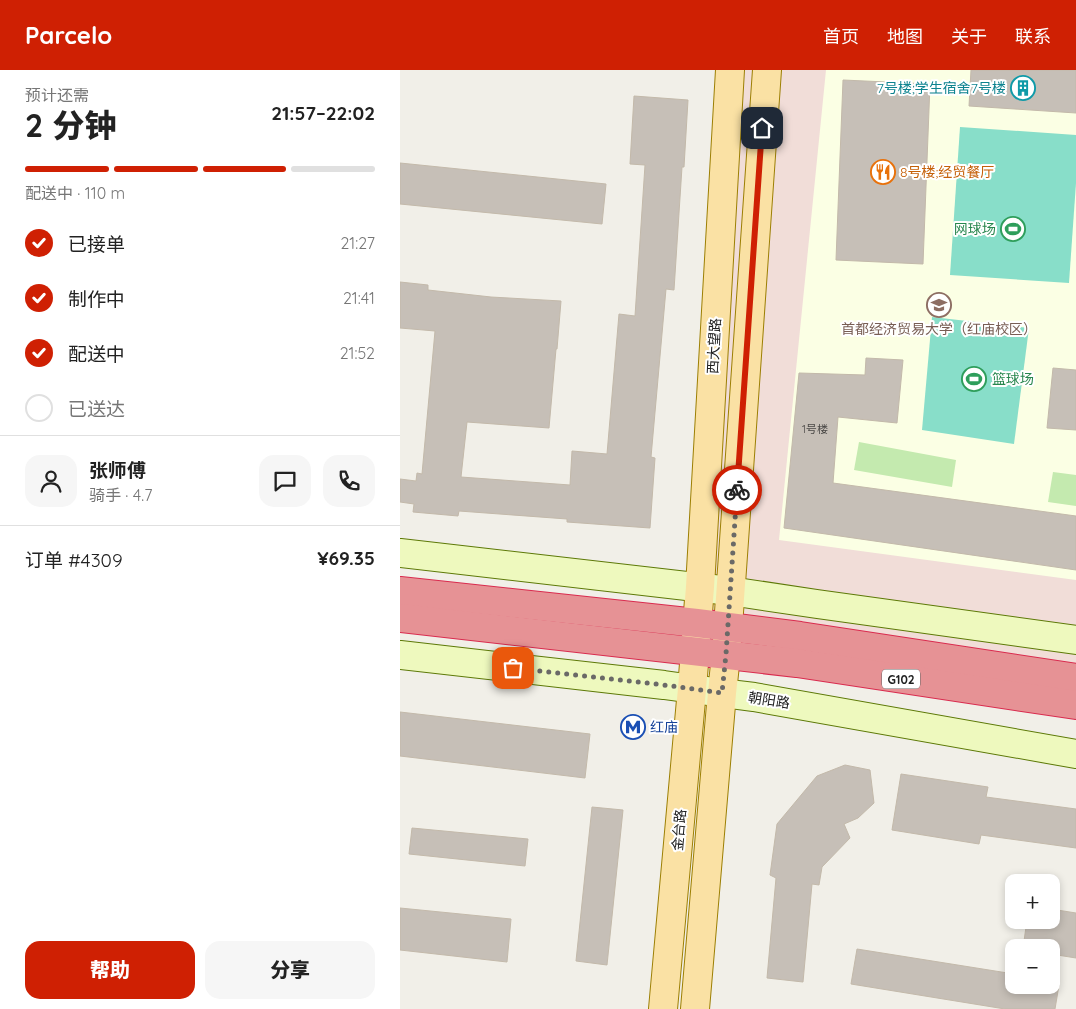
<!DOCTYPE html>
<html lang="zh">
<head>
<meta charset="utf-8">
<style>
	:root { --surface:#fff; --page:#f6f6f6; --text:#222; --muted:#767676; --line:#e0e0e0; --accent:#cf2003 }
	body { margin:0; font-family:Quicksand,"Noto Sans SC",sans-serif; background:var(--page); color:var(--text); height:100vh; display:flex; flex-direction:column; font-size:19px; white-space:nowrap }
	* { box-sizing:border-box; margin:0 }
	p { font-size:16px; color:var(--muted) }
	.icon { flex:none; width:28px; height:28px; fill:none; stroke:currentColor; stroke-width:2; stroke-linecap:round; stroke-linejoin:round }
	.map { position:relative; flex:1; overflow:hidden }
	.panel { display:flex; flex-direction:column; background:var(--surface); width:400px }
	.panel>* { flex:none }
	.tools { position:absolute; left:605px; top:804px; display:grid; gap:10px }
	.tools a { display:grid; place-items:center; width:55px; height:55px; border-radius:10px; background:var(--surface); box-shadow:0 2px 8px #0003; font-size:25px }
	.pin { position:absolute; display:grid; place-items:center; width:42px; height:42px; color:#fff; margin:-21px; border-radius:10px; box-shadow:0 2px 8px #0006 }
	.courier { position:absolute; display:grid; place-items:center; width:50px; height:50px; margin:-25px; border:4px solid #cf2003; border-radius:50%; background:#fff; color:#222; box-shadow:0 1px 6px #0007 }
	.headline em { font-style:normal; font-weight:800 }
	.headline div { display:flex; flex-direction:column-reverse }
	.headline { display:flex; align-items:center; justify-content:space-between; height:85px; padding:0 25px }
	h1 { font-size:32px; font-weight:800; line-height:38px }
	.bar { display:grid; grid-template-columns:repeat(4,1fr); gap:8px 5px; align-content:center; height:60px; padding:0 25px }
	.bar i { height:6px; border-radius:4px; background:var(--line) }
	.bar .current { background:var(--accent) }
	.bar p { grid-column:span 4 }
	.line { display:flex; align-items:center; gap:12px; padding:0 25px; border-top:1px solid var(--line) }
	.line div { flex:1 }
	.round { display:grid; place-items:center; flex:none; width:52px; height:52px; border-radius:15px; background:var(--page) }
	ol { padding:0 25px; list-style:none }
	li { display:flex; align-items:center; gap:15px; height:55px }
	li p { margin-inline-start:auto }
	li .icon { padding:5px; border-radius:50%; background:var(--accent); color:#fff; stroke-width:4 }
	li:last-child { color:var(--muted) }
	li i { width:28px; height:28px; border:2px solid var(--line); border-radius:50% }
	.button { display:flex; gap:10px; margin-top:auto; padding:10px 25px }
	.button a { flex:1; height:58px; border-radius:15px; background:var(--accent); color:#fff; font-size:20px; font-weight:800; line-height:58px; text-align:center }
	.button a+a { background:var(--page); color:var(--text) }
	header { display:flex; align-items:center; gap:30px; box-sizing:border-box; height:70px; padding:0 25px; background:var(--accent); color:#fff }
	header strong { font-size:24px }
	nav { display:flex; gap:28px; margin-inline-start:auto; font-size:18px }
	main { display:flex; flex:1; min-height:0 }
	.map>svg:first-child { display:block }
	.commercial { fill:#f1ddd8 }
	.education { fill:#fbffe4 }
	.grass { fill:#c4eaaf }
	.pitch { fill:#88dec9 }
	.building { fill:#c6bfb7; stroke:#c3b9aa }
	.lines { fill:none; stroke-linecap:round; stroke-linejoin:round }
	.secondary-casing { stroke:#5d7907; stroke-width:30 }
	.primary-casing { stroke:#9c7f03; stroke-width:30 }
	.highway-casing { stroke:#d92b4e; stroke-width:30 }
	.secondary { stroke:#eef9be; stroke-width:28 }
	.primary { stroke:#fae1a4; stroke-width:28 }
	.highway { stroke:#e69295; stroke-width:28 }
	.done { stroke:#6a6967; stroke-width:5; stroke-dasharray:0 9 }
	.route { stroke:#cf2003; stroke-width:6 }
	.labels { text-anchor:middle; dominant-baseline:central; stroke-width:4; stroke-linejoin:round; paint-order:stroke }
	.number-label { font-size:11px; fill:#4a4846 }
	.shield { fill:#fff; stroke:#646464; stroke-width:1 }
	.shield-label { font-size:12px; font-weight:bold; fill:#212121 }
	.culture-label { font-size:14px; fill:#0d838f; stroke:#fff; text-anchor:end }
	.food-label { font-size:14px; fill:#c56008; stroke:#fff; text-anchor:start }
	.leisure-label { font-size:14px; fill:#27864d; stroke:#fff; text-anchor:end }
	.education-label { font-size:14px; fill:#785e54; stroke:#fff }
	.street-label { font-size:14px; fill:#212121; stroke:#fff }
	.transit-label { font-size:14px; fill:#164399; stroke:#fff; text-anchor:start }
</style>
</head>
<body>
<header>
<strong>Parcelo</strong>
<nav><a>首页</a><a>地图</a><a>关于</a><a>联系</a></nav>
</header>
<main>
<section class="panel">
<div class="headline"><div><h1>2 分钟</h1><p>预计还需</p></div><em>21:57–22:02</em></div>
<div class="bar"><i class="current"></i><i class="current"></i><i class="current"></i><i></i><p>配送中 · 110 m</p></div>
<ol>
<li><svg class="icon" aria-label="check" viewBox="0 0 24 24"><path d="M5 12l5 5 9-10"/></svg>已接单<p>21:27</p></li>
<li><svg class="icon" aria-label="check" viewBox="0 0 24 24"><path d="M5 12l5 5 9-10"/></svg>制作中<p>21:41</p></li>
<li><svg class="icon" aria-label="check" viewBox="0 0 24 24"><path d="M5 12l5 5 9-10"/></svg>配送中<p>21:52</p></li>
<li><i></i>已送达</li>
</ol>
<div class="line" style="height:90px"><a class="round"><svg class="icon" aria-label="person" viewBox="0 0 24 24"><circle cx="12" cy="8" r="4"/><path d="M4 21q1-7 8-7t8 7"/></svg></a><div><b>张师傅</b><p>骑手 · 4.7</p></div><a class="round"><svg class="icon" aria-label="chat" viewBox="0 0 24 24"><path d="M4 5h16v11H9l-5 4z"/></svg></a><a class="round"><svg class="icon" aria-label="phone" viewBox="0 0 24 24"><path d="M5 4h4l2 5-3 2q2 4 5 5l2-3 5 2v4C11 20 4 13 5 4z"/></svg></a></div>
<div class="line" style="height:65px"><div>订单 #4309</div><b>¥69.35</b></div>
<div class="button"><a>帮助</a><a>分享</a></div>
</section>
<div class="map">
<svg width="676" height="939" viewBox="0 0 676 939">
	<rect width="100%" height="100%" fill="#f1efe8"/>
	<path class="commercial" d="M344 0H676V616L297 553Z"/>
	<path class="education" d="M426 0H676V510L379 470Z"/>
	<g class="grass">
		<path d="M459 372 556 390 552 417 454 400Z"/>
		<path d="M653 402 676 405V436L648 432Z"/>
	</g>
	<g class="pitch">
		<path d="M560 57 676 65V113L669 213 550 205Z"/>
		<path d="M532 247 629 258 614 374 522 360Z"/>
	</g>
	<g class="building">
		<path d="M571 0H676V43L569 36Z"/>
		<path d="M443 10 530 14 523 194 436 190Z"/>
		<path d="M234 26 288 30 284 97H282L274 220 266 219 251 387 255 388 250 458 167 452V449L59 441 58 446 13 442 14 434 0 432V409L16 411 17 403 22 404 35 261 0 258V212L28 215V220L91 227 161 231 157 279H156L149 358 67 352 61 407 170 415 172 381 207 384 219 244 235 246 245 95 230 94Z"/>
		<path d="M0 93 206 114 202 154 0 134Z"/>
		<path d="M466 288 503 290 497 353 438 347 433 413 676 446V500L384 458 399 303 465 305Z"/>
		<path d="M653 298 676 300V360L647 358Z"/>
		<path d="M0 642 190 664 185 708 0 686Z"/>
		<path d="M445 695 470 700 474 733 458 748 444 754 450 768 422 797 419 815 412 814 403 912 367 908 376 808 370 805 377 754 417 706Z"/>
		<path d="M501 704 588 717 586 727 676 739V778L581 765 579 774 492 760Z"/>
		<path d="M192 737 223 740 207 895 176 891Z"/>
		<path d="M12 758 128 769 125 796 9 784Z"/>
		<path d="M0 838 111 849 107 892 0 880Z"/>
		<path d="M651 839 676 843V888L651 884V878H623L627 850H651Z"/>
		<path d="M457 879 614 904V915H659L655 939H605L451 914Z"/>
	</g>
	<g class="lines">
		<defs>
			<g id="secondary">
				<path d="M0 483 330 521 417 534 676 570"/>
				<path d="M0 585 264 615 322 623 354 627 676 684"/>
			</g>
			<g id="primary">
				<path d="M263 939 292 619 300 517 330 0"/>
				<path d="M295 939 322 623 326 585 367 0"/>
			</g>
			<g id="highway">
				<path d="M0 521 297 553 400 566 676 608"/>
				<path d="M0 548 397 593 676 635"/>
			</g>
		</defs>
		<use href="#secondary" class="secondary-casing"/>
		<use href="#primary" class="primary-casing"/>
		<use href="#highway" class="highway-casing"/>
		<use href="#secondary" class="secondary"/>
		<use href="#primary" class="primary"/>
		<use href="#highway" class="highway"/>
	</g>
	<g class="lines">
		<path class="done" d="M113 598 264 615 322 623 326 584 337 420"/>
		<path class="route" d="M337 420 362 58"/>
	</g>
	<defs>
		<symbol id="building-ring" viewBox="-11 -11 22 22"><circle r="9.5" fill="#fff" stroke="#0f9aa8" stroke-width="1.5"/><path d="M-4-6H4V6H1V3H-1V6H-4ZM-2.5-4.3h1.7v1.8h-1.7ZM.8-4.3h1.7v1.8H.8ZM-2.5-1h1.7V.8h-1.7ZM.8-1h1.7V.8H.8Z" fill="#0f9aa8"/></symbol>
		<symbol id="restaurant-ring" viewBox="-11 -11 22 22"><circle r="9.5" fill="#fff" stroke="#e8710a" stroke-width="1.5"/><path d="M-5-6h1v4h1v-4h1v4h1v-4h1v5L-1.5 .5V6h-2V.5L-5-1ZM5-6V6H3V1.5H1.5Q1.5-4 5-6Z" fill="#e8710a"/></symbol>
		<symbol id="stadium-ring" viewBox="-11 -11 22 22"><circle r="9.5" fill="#fff" stroke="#2e9e5b" stroke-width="1.5"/><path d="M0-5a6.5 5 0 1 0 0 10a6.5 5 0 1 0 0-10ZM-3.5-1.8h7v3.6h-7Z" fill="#2e9e5b"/></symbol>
		<symbol id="university-ring" viewBox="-11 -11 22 22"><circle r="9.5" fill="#fff" stroke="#8d6e63" stroke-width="1.5"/><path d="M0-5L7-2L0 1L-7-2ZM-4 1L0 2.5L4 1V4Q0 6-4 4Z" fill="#8d6e63"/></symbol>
		<symbol id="metro-ring" viewBox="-11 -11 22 22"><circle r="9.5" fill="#fff" stroke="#1a4fb4" stroke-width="1.5"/><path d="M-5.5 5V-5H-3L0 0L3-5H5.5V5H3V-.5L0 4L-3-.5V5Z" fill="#1a4fb4"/></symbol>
	</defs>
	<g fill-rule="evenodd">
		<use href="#building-ring" x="609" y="4" width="28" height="28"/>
		<use href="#restaurant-ring" x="469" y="88" width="28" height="28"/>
		<use href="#stadium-ring" x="599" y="145" width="28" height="28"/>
		<use href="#university-ring" x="525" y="221" width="28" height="28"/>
		<use href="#stadium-ring" x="560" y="295" width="28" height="28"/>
		<use href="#metro-ring" x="219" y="643" width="28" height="28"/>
	</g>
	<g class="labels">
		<g class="number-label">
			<text x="415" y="359">1号楼</text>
		</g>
		<rect class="shield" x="482" y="599.5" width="38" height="19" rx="4"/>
		<g class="shield-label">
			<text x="501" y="609">G102</text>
		</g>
		<g class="culture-label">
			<text x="606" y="18">7号楼;学生宿舍7号楼</text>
		</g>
		<g class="food-label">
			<text x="500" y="102">8号楼;经贸餐厅</text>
		</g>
		<g class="leisure-label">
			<text x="596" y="159">网球场</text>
			<text x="592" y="309" text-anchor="start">篮球场</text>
		</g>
		<g class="education-label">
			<text x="539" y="259">首都经济贸易大学（红庙校区）</text>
		</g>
		<g class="street-label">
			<text transform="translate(314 276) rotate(-87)">西大望路</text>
			<text transform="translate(369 630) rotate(9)">朝阳路</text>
			<text transform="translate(279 760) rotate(-85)">金台路</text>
		</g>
		<g class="transit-label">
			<text x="250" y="657">红庙</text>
		</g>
	</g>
</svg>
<div class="tools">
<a>+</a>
<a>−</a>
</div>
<div class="pin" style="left:113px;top:598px;background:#ea580c"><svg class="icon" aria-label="bag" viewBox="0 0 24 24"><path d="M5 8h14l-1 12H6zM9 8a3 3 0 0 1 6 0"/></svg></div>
<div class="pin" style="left:362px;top:58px;background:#1f2937"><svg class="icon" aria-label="home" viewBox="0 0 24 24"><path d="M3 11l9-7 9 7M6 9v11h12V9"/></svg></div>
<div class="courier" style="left:337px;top:420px"><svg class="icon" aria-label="bike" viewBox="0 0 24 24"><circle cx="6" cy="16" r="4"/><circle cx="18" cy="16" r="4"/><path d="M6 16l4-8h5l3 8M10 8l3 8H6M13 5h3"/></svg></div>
</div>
</main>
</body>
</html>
